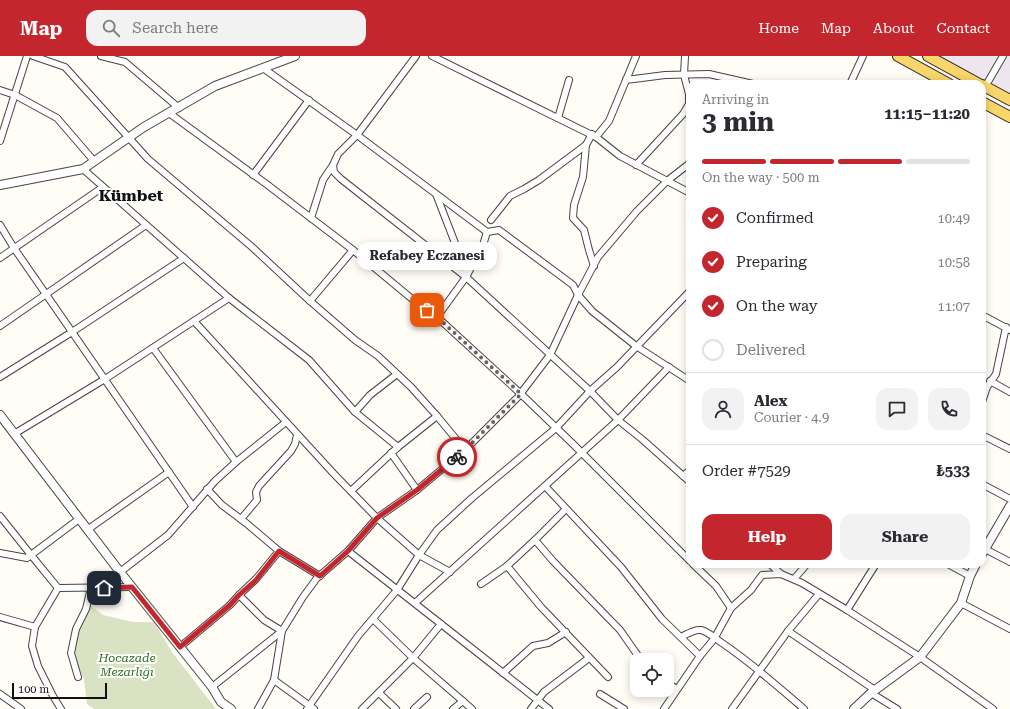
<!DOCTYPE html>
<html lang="en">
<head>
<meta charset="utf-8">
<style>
	:root { --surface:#fff; --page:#f2f2f3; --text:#2b2b33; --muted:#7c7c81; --line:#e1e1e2; --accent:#c4262e }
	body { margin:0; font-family:"Roboto Serif",serif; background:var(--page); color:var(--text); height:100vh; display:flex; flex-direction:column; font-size:15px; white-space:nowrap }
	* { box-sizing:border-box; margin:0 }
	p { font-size:13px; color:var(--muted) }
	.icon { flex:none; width:22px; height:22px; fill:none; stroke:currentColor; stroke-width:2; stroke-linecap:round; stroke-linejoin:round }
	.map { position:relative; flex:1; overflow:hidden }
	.panel { position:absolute; left:686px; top:24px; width:300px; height:488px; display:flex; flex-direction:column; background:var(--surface); border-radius:12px; box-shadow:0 2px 10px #0003 }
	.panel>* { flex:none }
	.controls { position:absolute; left:630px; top:597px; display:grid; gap:8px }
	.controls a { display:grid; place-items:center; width:44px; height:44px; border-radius:8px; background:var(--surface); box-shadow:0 2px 10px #0003; font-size:20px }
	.scale { position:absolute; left:12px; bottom:10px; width:95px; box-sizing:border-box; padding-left:4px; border:2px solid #111; border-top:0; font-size:11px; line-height:14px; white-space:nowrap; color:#111; -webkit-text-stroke:3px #fff; paint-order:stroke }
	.pin { position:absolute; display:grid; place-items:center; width:34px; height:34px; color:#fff; margin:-17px; border-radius:8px; box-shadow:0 2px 6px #0006 }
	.courier { position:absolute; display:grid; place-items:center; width:40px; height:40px; margin:-20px; border:3px solid #c4262e; border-radius:50%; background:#fff; color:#222; box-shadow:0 1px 5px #0007 }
	.bubble { position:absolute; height:28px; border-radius:12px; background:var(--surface); box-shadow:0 2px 10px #0003; font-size:13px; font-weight:700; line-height:28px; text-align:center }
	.overview em { font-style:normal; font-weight:700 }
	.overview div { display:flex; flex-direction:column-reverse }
	.overview { display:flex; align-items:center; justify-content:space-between; height:68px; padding:0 16px }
	h1 { font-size:26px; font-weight:700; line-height:30px }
	.bar { display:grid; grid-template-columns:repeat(4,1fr); gap:6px 4px; align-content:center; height:48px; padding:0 16px }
	.bar i { height:5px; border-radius:3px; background:var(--line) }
	.bar .on { background:var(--accent) }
	.bar p { grid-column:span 4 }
	.line { display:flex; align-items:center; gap:10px; padding:0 16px; border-top:1px solid var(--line) }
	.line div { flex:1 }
	.round { display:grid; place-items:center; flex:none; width:42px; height:42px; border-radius:12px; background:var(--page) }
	ol { padding:0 16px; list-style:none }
	li { display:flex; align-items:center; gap:12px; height:44px }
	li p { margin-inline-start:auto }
	li .icon { padding:4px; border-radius:50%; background:var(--accent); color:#fff; stroke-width:4 }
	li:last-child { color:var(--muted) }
	li i { width:22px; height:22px; border:2px solid var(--line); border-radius:50% }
	.primary-button { display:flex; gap:8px; margin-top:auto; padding:8px 16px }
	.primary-button a { flex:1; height:46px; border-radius:12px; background:var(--accent); color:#fff; font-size:16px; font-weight:700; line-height:46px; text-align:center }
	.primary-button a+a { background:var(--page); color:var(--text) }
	header { display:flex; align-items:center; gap:24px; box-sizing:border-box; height:56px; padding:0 20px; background:var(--accent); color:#fff }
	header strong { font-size:19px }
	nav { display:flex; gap:22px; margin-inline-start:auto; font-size:14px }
	.search { width:280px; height:36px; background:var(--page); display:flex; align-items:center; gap:10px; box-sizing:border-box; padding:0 14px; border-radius:12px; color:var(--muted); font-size:15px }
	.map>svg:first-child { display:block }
	.industrial { fill:#eee6ef }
	.cemetery { fill:#d9e3c4 }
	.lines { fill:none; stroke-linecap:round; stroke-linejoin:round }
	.minor-casing { stroke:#444; stroke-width:8 }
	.tertiary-casing { stroke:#444; stroke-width:10 }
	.primary-casing { stroke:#222; stroke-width:12 }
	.minor { stroke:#fff; stroke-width:6 }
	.tertiary { stroke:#fff; stroke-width:8 }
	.primary { stroke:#f9d66b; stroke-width:10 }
	.done { stroke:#646461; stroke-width:4; stroke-dasharray:0 7.2 }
	.route { stroke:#c4262e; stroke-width:5 }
	.labels { text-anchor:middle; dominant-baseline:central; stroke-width:4; stroke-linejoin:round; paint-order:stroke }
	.park-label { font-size:12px; font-style:italic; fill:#2f6b1f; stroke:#fff }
	.district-label { font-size:16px; font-weight:bold; fill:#111; stroke:#fff }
</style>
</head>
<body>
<header>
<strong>Map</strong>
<div class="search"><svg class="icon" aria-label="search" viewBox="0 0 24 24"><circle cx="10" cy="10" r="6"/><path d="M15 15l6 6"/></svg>Search here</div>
<nav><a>Home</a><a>Map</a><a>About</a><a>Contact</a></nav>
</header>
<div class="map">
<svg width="1010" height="653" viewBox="0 0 1010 653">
	<rect width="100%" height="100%" fill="#fffdf5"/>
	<path class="industrial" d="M940 0H1010V39L987 27Z"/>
	<path class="cemetery" d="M90 549 103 559 133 566H154L172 596 216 653H94L87 648 84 623 71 595 77 567Z"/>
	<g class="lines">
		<defs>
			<g id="minor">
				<path d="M33 0 65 11 148 103 252 191 310 245 355 284 378 300 411 331 437 360 465 394"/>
				<path d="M101 0 125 6 179 52"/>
				<path d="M416 0 357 79 338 98 333 109 334 116 341 123 466 221 590 335 618 364 643 384 690 426"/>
				<path d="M432 0 596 81 620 100 690 137"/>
				<path d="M263 12 357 79 487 176 499 174 573 229 578 239 592 255 636 290 690 325"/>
				<path d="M626 24 665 19 709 18 753 28"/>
				<path d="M850 28 863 0"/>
				<path d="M985 31 1003 0"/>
				<path d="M0 34 15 39 57 62 94 105"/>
				<path d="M169 57 265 127 353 194 417 247 437 261 521 338 573 388 690 505"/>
				<path d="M558 62 569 24"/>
				<path d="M592 78 586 89 583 121 574 149 573 162 584 174 589 194 594 210"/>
				<path d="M596 81 609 65 636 0"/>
				<path d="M0 85 27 0"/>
				<path d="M636 109 683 58 689 48V38L684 19 685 0"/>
				<path d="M83 113 229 242 309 304 355 356 398 391"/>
				<path d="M253 119 309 44"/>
				<path d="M436 138 467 218"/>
				<path d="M311 162 323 124 333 109"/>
				<path d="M491 164 510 140 524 133 539 124 586 89"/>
				<path d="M0 169 14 192 193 451"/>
				<path d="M0 202 103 131"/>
				<path d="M310 245 353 194"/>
				<path d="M982 259 1010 274"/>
				<path d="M437 261 466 221 483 189 487 176"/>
				<path d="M194 265 334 418 377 462 419 499 397 534 358 580 307 653"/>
				<path d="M0 270 146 169"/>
				<path d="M153 292 236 406"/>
				<path d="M0 321 72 276 184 202"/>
				<path d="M990 325 1010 336"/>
				<path d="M982 346 987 331 996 318 1006 271"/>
				<path d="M355 356 370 339 397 318"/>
				<path d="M14 378 105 323 229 242"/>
				<path d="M982 379 1010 393"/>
				<path d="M391 397 417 434"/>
				<path d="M683 420 690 414"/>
				<path d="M982 428 1010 443"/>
				<path d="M545 430 621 511 662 563 700 600"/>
				<path d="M207 433 222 449 246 467 279 495 320 520"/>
				<path d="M351 435 398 391 437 360"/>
				<path d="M0 460 31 499 58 532 132 531"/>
				<path d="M241 463 257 444 256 436 259 430 291 395 295 388 297 379"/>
				<path d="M87 474 169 416"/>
				<path d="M535 484 553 505 620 574 641 604"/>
				<path d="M985 493 1010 506"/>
				<path d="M348 495 441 568 549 653"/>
				<path d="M0 497 27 502 79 463"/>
				<path d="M693 508 716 530 731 552"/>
				<path d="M770 508 781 518"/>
				<path d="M948 508 970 520"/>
				<path d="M507 510 541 551 608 621"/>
				<path d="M120 516 168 479 215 425 236 406 286 366"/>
				<path d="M450 516 419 499 437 474 472 442 556 372 590 335 617 311 690 235"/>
				<path d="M794 523 807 508"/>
				<path d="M481 528 507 510 535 484 566 453"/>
				<path d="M58 532 35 571 32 590 38 610 53 640 61 653"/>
				<path d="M239 539 264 564 282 575 274 624 258 653"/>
				<path d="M415 547 618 364 669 311"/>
				<path d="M961 547 1010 573"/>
				<path d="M847 554 876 508"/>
				<path d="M0 561 35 571"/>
				<path d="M373 563 413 602 472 653"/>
				<path d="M788 575 875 634"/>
				<path d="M681 581C687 578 694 573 701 574 709 576 716 583 722 587 752 607 777 630 804 653"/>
				<path d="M180 591 230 549 239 539 256 523 279 495"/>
				<path d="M503 617 533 590 548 587 566 576"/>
				<path d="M78 621 71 597 76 573 86 553 91 532"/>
				<path d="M274 624 314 653"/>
				<path d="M667 627 677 633"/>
				<path d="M212 631 282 575 303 541 317 522 348 495 377 462 417 434 465 394 518 341 550 299 578 239 598 201 637 155 667 125 690 107"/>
				<path d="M379 637 396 653"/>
				<path d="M871 637 897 653"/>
				<path d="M0 638 21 653"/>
				<path d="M600 638 624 653"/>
				<path d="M362 653 413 602 441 568"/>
				<path d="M414 653 427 641"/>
				<path d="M453 653 463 645"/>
				<path d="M531 653 544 636 589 602"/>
				<path d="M664 653 700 600 714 583 731 552 751 534 762 519 781 518 802 527 847 554 920 601 993 653"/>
				<path d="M732 653 788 575 819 538"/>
			</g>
			<g id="tertiary">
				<path d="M0 129 83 113 144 71 215 30 295 0"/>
				<path d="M0 359 120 516 212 631 221 646 231 653"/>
				<path d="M982 498 1010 450"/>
				<path d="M854 653 871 637 920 601 961 547 970 520 976 508"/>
			</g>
			<g id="primary">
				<path d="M898 0 949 28"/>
				<path d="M928 0 979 28"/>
				<path d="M982 29 1010 44"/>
				<path d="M982 46 1010 61"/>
			</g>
		</defs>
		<use href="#minor" class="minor-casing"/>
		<use href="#tertiary" class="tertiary-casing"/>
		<use href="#primary" class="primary-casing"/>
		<use href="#minor" class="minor"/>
		<use href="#tertiary" class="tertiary"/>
		<use href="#primary" class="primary"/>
	</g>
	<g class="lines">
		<path class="done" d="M427 254 437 261 521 338 465 394 457 401"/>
		<path class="route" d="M104 532 132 531 180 591 230 549 239 539 256 524 279 495 320 520 348 495 377 462 417 434 457 401"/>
	</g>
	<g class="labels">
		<g class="park-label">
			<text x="127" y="602">Hocazade<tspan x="127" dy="14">Mezarlığı</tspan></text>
		</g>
		<g class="district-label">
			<text x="131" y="139">Kümbet</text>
		</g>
	</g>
</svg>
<div class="controls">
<a><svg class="icon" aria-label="locate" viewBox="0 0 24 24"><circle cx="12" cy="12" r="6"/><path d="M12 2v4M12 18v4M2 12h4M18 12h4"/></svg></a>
</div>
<div class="scale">100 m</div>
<div class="pin" style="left:427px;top:254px;background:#ea580c"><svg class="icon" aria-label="bag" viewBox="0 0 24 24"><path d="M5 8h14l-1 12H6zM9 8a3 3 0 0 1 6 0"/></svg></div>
<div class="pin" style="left:104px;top:532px;background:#1f2937"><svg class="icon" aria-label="home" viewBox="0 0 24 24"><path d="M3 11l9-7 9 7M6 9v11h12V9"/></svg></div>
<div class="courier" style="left:457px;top:401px"><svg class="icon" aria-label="bike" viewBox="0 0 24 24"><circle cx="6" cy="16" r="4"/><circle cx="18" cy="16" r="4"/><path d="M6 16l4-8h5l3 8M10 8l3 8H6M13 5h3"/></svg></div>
<div class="bubble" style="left:357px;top:186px;width:140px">Refabey Eczanesi</div>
<section class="panel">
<div class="overview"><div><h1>3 min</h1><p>Arriving in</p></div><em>11:15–11:20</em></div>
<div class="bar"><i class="on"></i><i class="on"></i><i class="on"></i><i></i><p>On the way · 500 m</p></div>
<ol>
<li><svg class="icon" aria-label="check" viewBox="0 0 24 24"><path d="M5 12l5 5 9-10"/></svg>Confirmed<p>10:49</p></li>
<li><svg class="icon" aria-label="check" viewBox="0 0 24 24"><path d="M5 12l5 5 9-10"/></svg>Preparing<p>10:58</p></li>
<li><svg class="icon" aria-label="check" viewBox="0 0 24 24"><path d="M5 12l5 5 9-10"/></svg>On the way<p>11:07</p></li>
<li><i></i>Delivered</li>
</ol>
<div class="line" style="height:72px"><a class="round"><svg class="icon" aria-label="person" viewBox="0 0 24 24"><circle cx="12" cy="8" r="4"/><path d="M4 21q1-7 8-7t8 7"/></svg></a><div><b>Alex</b><p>Courier · 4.9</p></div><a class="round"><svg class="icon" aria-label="chat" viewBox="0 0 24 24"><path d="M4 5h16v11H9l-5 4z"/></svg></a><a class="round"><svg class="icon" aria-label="phone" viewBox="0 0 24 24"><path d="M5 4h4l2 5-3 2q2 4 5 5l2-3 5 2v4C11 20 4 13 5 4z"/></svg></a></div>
<div class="line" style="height:52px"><div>Order #7529</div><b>₺533</b></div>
<div class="primary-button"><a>Help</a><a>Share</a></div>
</section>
</div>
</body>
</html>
